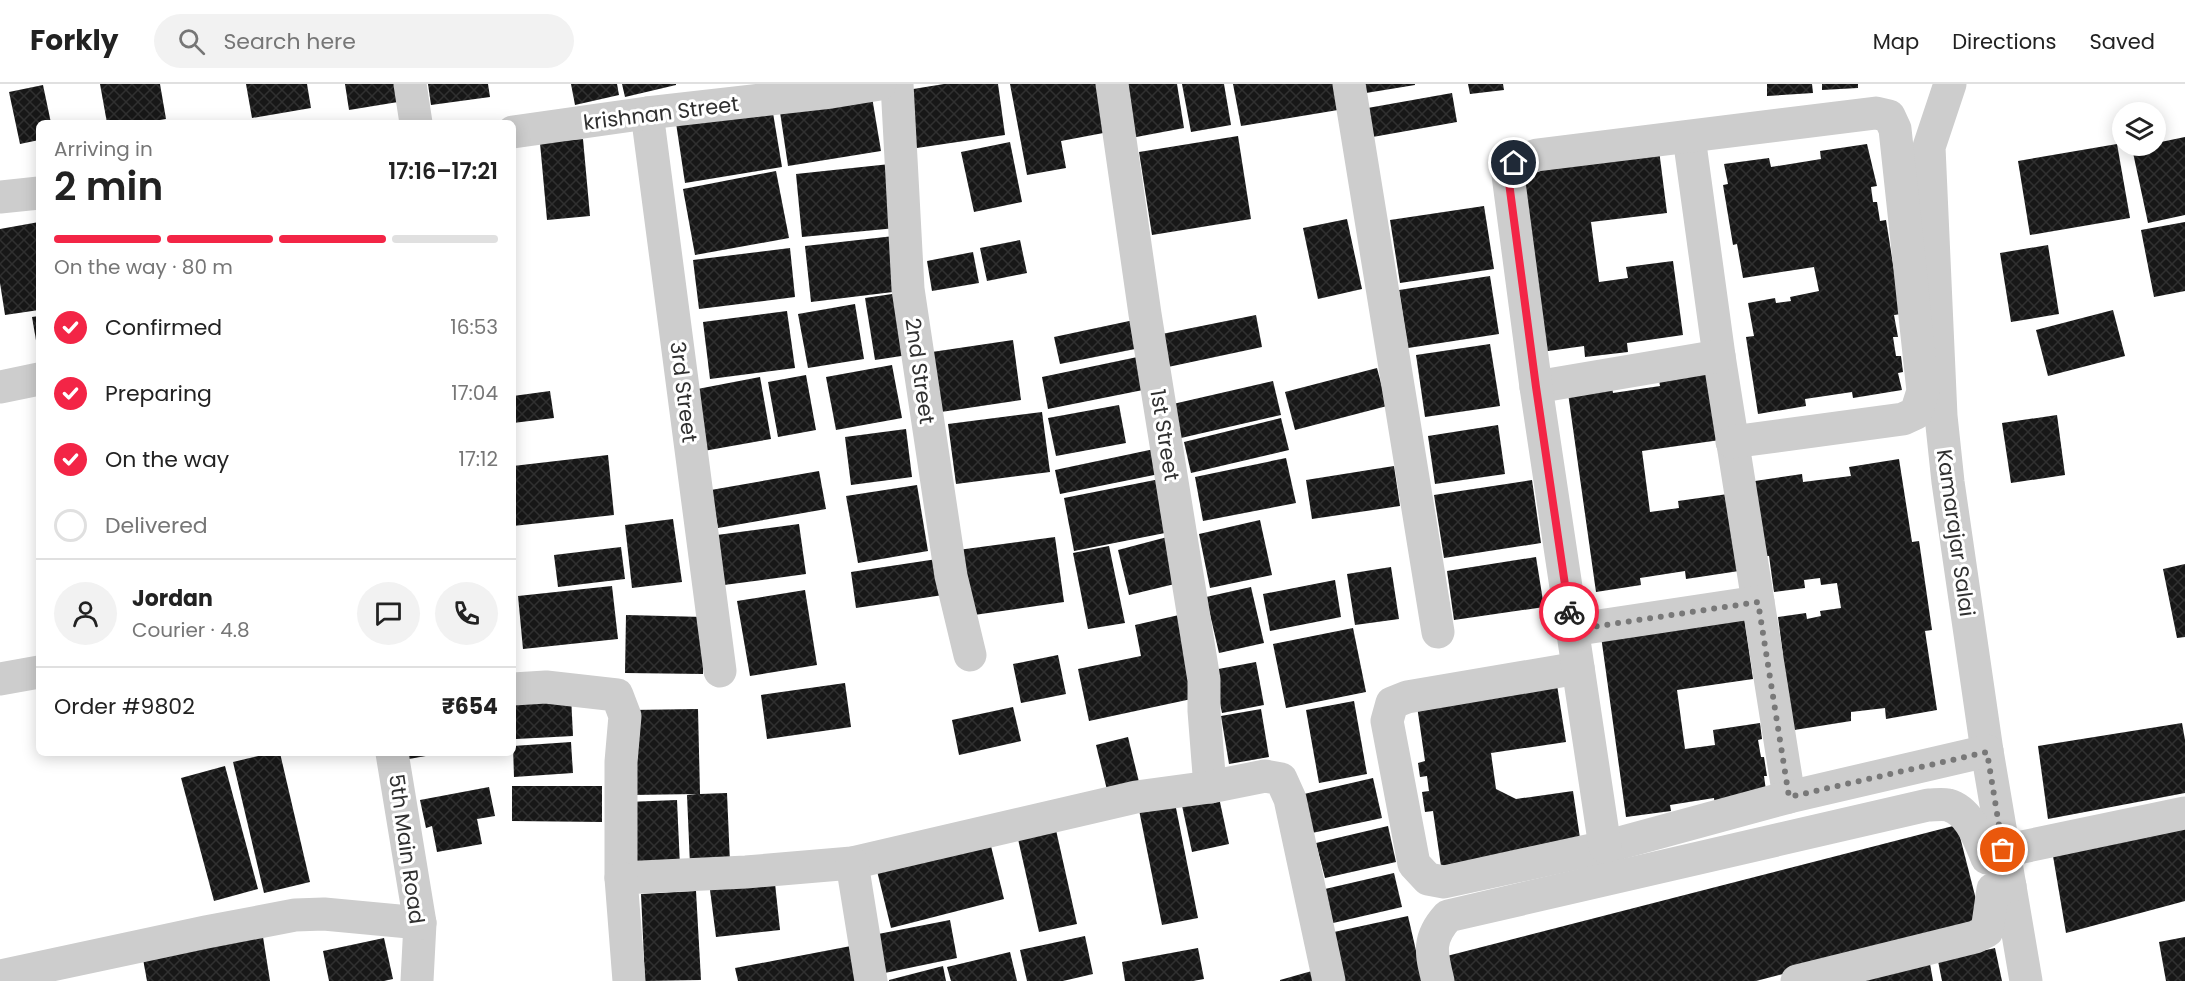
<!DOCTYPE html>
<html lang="en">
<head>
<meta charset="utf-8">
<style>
	:root { --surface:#fff; --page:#f2f2f2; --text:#222; --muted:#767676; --line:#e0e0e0; --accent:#f32546 }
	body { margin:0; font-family:Poppins,sans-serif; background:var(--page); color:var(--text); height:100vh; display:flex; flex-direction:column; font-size:22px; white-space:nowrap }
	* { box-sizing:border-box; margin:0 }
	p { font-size:20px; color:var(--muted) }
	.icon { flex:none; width:33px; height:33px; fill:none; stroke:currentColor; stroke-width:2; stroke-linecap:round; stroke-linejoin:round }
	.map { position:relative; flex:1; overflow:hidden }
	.panel { position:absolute; left:36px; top:36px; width:480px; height:636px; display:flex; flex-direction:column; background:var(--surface); border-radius:9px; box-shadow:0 3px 15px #0003 }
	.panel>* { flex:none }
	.tools { position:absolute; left:2112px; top:18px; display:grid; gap:12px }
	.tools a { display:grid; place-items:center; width:54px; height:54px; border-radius:50%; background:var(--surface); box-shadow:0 3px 15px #0003; font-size:30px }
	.pin { position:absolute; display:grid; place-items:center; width:51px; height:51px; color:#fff; margin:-26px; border:3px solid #fff; border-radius:50%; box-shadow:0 2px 6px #0007 }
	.courier { position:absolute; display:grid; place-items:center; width:60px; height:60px; margin:-30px; border:4px solid #f32546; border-radius:50%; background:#fff; color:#222; box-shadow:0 2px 8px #0007 }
	.overview em { font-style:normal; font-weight:600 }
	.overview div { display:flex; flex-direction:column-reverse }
	.overview { display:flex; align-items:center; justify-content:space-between; height:102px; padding:0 18px }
	h1 { font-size:39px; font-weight:600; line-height:45px }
	.bar { display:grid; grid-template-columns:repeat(4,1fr); gap:9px 6px; align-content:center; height:72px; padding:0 18px }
	.bar i { height:8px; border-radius:4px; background:var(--line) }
	.bar .selected { background:var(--accent) }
	.bar p { grid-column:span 4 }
	.line { display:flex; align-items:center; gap:15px; padding:0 18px; border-top:2px solid var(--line) }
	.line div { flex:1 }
	.round { display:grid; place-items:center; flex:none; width:63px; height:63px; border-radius:32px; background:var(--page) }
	ol { padding:0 18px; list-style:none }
	li { display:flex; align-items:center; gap:18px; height:66px }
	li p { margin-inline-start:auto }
	li .icon { padding:6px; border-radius:50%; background:var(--accent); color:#fff; stroke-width:4 }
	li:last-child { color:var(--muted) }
	li i { width:33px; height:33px; border:3px solid var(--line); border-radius:50% }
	header { display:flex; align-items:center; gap:36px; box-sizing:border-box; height:84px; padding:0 30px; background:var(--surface); border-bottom:2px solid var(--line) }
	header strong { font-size:28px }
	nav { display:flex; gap:33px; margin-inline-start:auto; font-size:21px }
	.search { width:420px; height:54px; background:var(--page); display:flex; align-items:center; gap:15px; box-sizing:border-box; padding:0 21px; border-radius:33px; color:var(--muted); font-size:22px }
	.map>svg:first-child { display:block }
	.building { fill:url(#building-cross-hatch) }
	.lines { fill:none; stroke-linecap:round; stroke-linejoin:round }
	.minor { stroke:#cdcdcd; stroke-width:33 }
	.done { stroke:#787878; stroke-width:6; stroke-dasharray:0 10.8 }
	.route { stroke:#f32546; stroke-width:8 }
	.labels { text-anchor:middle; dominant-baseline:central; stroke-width:6; stroke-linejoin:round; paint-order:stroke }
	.street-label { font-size:21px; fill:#303030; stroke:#fff }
</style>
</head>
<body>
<header>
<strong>Forkly</strong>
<div class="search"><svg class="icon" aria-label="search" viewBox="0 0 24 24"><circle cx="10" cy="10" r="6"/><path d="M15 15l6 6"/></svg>Search here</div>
<nav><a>Map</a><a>Directions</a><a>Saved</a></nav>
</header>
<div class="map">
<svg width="2185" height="897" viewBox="0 0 2185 897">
	<defs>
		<pattern id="building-cross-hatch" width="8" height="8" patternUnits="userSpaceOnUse" patternTransform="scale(1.5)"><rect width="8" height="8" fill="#171717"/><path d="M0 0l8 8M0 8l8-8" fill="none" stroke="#303030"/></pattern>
	</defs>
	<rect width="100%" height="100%" fill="#fff"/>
	<g class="building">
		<path d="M100 0H160L166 35 142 39H107Z"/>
		<path d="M246 0H307L311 24 252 34Z"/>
		<path d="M345 0H395L398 18 349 26Z"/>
		<path d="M428 0H488L490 13 431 21Z"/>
		<path d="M571 0H617L619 11 575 21Z"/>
		<path d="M622 0H676V1L625 13Z"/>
		<path d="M944 0H998L1005 51 910 65 901 7Z"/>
		<path d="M1010 0H1105L1114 47 1061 57 1066 84 1027 91Z"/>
		<path d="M1122 0H1177L1184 44 1131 54Z"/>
		<path d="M1182 0H1224L1231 41 1191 48Z"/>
		<path d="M1233 0H1334L1338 26 1241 42Z"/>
		<path d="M1364 0H1415V1L1366 9Z"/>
		<path d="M1468 0H1503L1504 6 1470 10Z"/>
		<path d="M1767 0H1812L1813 9 1767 12Z"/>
		<path d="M1822 0H1858V4L1822 6Z"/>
		<path d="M43 1 51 39H39V56L20 60 9 8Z"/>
		<path d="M1452 9 1457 38 1367 54 1362 25Z"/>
		<path d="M872 13 881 67 788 82 780 28Z"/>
		<path d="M772 23 782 83 685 99 676 39Z"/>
		<path d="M1238 52 1251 135 1152 151 1139 68Z"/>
		<path d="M2185 53V131L2148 139 2132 64 2156 62V59Z"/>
		<path d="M583 55 590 132 547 136 540 59Z"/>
		<path d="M1010 58 1022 118 974 128 961 68Z"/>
		<path d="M1867 60 1877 102 1871 103 1873 118H1877L1880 137 1886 136 1901 230 1894 231 1898 253H1893L1896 272H1901L1903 288 1898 289 1902 306 1853 314 1852 308 1805 315 1806 322 1758 330 1746 253 1754 252 1748 219 1775 214 1776 219 1791 217 1790 213 1819 207 1814 183 1743 194 1737 160 1733 161 1723 101 1728 100 1724 80 1769 74 1771 83 1821 75 1820 67Z"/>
		<path d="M2117 60 2130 134 2030 151 2018 77Z"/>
		<path d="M1659 66 1667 129 1591 138 1599 198 1628 194 1626 183 1673 177 1683 251 1627 259 1628 268 1585 273 1584 262 1541 268 1518 84Z"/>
		<path d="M890 80 896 144 802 153 796 90Z"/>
		<path d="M776 87 789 154 695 171 683 105Z"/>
		<path d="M1484 122 1494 185 1400 199 1390 136Z"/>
		<path d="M1347 135 1362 205 1318 215 1303 144Z"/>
		<path d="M39 138V226L5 231 0 199V145Z"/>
		<path d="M2185 138V207L2154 213 2141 146Z"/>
		<path d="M894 152 901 207 811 218 805 162Z"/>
		<path d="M1020 156 1027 189 987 197 980 164Z"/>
		<path d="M2048 161 2059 230 2011 238 2000 169Z"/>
		<path d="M790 164 795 213 699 225 693 176Z"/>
		<path d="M973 168 979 199 932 207 927 177Z"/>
		<path d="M1490 192 1499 250 1408 264 1399 206Z"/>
		<path d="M899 209 908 271 875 276 865 214Z"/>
		<path d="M855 220 864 275 808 284 798 230Z"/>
		<path d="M2113 226 2125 272 2048 292 2036 246Z"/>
		<path d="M787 227 795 284 710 295 703 238Z"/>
		<path d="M1256 231 1262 263 1168 283 1162 250Z"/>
		<path d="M39 232V268H38L32 233Z"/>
		<path d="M1134 236 1140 264 1060 280 1054 253Z"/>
		<path d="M1013 256 1021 316 941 328 932 268Z"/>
		<path d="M1490 260 1500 322 1425 333 1416 271Z"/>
		<path d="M1147 271 1153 304 1048 325 1042 293Z"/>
		<path d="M892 281 902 334 836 346 826 293Z"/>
		<path d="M1377 284 1387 322 1295 346 1285 308Z"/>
		<path d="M1710 288 1720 356 1642 367 1650 428 1679 424 1678 417 1728 410 1739 487 1686 495 1685 487 1640 494 1641 501 1596 508 1568 309 1612 303 1613 309 1660 302 1659 296Z"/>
		<path d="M806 291 816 346 778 353 768 298Z"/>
		<path d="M760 293 771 355 698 368 687 307Z"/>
		<path d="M1273 297 1281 331 1181 354 1173 320Z"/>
		<path d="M550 307 554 334 513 339V312Z"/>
		<path d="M1119 321 1126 359 1056 372 1048 334Z"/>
		<path d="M1042 328 1050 388 956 400 948 340Z"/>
		<path d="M2057 331 2065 391 2011 399 2002 339Z"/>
		<path d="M1281 334 1289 366 1191 389 1184 358Z"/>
		<path d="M1498 341 1505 390 1435 400 1428 352Z"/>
		<path d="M906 345 912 393 851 401 845 353Z"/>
		<path d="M1159 364 1164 389 1060 410 1055 386Z"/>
		<path d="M608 371 614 431 513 442V382Z"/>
		<path d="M1286 374 1296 419 1203 437 1195 393Z"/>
		<path d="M1899 375 1912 458 1919 457 1932 546 1925 547 1937 626 1886 635 1885 624 1851 628V637L1788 647 1777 572 1783 571 1778 533 1806 529 1807 535 1821 532 1820 527 1841 524 1837 499 1821 501 1820 494 1804 496 1805 504 1774 508 1769 472H1763L1755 397 1802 390 1803 398 1851 392 1849 383Z"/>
		<path d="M1394 382 1400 422 1312 435 1306 396Z"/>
		<path d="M819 387 826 425 718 444 711 406Z"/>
		<path d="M1165 394 1175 447 1074 467 1064 414Z"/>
		<path d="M1532 396 1541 459 1444 474 1434 411Z"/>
		<path d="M917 401 928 467 858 479 846 412Z"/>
		<path d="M673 435 682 498 632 504 625 441Z"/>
		<path d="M1260 436 1272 491 1210 504 1199 450Z"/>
		<path d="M799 440 806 490 724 501 717 451Z"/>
		<path d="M1171 452 1183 498 1129 511 1118 466Z"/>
		<path d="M1055 453 1064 518 967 532 958 466Z"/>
		<path d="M1109 462 1125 539 1088 545 1073 469Z"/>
		<path d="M621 463 625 495 558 503 554 471Z"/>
		<path d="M1536 473 1544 523 1454 536 1447 487Z"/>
		<path d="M937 475 943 511 856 524 851 488Z"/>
		<path d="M2185 480V553L2177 554 2163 485Z"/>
		<path d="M1391 483 1399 535 1355 541 1347 490Z"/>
		<path d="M1335 496 1341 533 1270 547 1263 510Z"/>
		<path d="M612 502 618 555 523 565 518 512Z"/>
		<path d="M1251 503 1264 559 1219 569 1206 513Z"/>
		<path d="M805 506 817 581 750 592 737 517Z"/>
		<path d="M626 531 704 533 703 590 625 589Z"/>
		<path d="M1179 531 1196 614 1089 637 1078 585 1141 572 1135 541Z"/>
		<path d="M1744 532 1753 595 1677 606 1685 665 1715 661 1713 646 1760 639 1762 655 1758 656 1761 673H1764L1767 692H1764L1767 714 1715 721 1714 714 1670 721 1671 727 1626 733 1601 552Z"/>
		<path d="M1353 544 1366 608 1286 624 1273 560Z"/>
		<path d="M1058 571 1066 610 1021 619 1013 580Z"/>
		<path d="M1256 578 1264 621 1222 629 1213 586Z"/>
		<path d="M845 599 851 643 767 655 761 611Z"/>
		<path d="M1557 601 1566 658 1491 669 1496 705 1516 715 1573 707 1581 761 1441 782 1433 727 1425 728 1422 708 1429 707 1427 692 1420 693 1418 679 1425 677 1417 622Z"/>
		<path d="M571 612 573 652 516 655 514 615Z"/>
		<path d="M1354 617 1367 690 1319 699 1306 626Z"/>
		<path d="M1013 623 1021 657 959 671 952 636Z"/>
		<path d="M698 625 700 710 727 709 730 779 690 781 687 711 697 710 632 711 631 626Z"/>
		<path d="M1261 625 1269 673 1229 680 1221 632Z"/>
		<path d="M2182 639 2185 656V709L2048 735 2038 662Z"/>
		<path d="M1128 653 1140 702 1108 710 1096 661Z"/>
		<path d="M571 658 573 689 514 693 513 662Z"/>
		<path d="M271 669H280L310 798 264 809 233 678Z"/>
		<path d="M408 669H437V670L409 675Z"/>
		<path d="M225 682 258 805 214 817 181 694Z"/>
		<path d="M1373 694 1382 734 1312 749 1304 710Z"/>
		<path d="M512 702H602V738L512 737Z"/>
		<path d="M489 703 495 732 477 735 482 760 437 768 432 742 426 744 420 716Z"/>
		<path d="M1218 709 1229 760 1192 768 1181 717Z"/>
		<path d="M1174 714 1198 834 1162 841 1138 721Z"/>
		<path d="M677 716 680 783 629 784 627 718Z"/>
		<path d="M2185 740V817L2066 849 2053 772Z"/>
		<path d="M1957 741 1982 839 1756 897H1445L1439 874Z"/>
		<path d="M1388 742 1396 778 1325 794 1316 759Z"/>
		<path d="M1056 746 1077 840 1039 848 1018 755Z"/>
		<path d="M990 758 1004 815 891 844 877 787Z"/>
		<path d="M1394 789 1402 823 1333 839 1325 805Z"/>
		<path d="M774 790 780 846 716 853 709 798Z"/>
		<path d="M696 807 701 896 645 897 641 810Z"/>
		<path d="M1408 832 1423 897H1345L1334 848Z"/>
		<path d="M950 836 957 874 875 891 868 852Z"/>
		<path d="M1085 852 1093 890 1063 897H1027L1020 866Z"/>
		<path d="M263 853 270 897H147L143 875Z"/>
		<path d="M2185 853V897H2166L2159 858Z"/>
		<path d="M384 854 393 895 384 897H329L323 867Z"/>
		<path d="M851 862 858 897H738L735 884Z"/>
		<path d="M1198 864 1204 895 1193 897H1125L1122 878Z"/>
		<path d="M1995 864 2002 897H1942L1938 877Z"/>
		<path d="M1010 868 1017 897H951L947 883Z"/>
		<path d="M1929 874 1933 897H1855Z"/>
		<path d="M943 882 946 897H889V896Z"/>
		<path d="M1319 885 1322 897H1280V896Z"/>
	</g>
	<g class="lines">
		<g class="minor">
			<path d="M410 0 416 39"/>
			<path d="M897 0 908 205 951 492 970 571"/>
			<path d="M1112 0 1145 230 1204 596V627L1210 703"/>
			<path d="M1349 0 1438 548"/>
			<path d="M1950 0 1929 63 1941 332 1948 398 1987 667 2026 897"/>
			<path d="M647 29 720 587"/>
			<path d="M513 48 647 29 831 8 880 0"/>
			<path d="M1689 53 1719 272 1789 713"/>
			<path d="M0 113 39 109"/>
			<path d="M0 303 39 295"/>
			<path d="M1536 303 1719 272"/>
			<path d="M1572 546 1758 518"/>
			<path d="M1578 584 1407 613 1392 619 1387 637 1414 780 1428 795 1444 798 1605 763 1789 713 1987 667"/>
			<path d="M0 595 39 588"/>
			<path d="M513 605 546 603 617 611 625 632 621 678V794L746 788 852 779 1136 713 1210 703 1265 692 1281 695 1290 715 1329 897"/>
			<path d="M392 669 420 839 417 897"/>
			<path d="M1605 763 1536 303 1508 91 1514 79 1537 71 1876 29 1889 32 1895 45 1923 307 1916 329 1903 335 1732 358"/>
			<path d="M2003 767 2185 729"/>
			<path d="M852 779 871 897"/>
			<path d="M621 794 629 897"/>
			<path d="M0 892 206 848 295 831 324 830 420 839"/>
			<path d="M1438 897C1431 869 1427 855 1448 832L1928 721C1934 721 1942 720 1948 721 1970 727 1979 755 1987 774H2005"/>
			<path d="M1797 897 1975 853 1987 847 1993 805 2010 802"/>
		</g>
	</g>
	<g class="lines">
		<path class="done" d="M1569 528 1572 546 1758 518 1789 713 1987 668 2003 766"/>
		<path class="route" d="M1514 79 1508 91 1536 303 1569 528"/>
	</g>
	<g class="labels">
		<g class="street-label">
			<text transform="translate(661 29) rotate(-7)">krishnan Street</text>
			<text transform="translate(920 287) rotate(82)">2nd Street</text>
			<text transform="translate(684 308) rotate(83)">3rd Street</text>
			<text transform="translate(1165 351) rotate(81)">1st Street</text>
			<text transform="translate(1956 449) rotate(82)">Kamarajar Salai</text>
			<text transform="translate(407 765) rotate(82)">5th Main Road</text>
		</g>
	</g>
</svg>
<div class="tools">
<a><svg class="icon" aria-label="layers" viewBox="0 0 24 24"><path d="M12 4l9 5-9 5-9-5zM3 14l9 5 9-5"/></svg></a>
</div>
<div class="pin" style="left:2003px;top:766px;background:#ea580c"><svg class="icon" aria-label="bag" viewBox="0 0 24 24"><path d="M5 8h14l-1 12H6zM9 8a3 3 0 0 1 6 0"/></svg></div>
<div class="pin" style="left:1514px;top:79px;background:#1f2937"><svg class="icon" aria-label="home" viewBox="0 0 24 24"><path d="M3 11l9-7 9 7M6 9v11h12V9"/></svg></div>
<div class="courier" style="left:1569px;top:528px"><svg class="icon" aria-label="bike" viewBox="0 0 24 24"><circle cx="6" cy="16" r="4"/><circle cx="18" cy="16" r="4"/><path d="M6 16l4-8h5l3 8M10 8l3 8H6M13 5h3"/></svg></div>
<section class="panel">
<div class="overview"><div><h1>2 min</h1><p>Arriving in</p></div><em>17:16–17:21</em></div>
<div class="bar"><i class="selected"></i><i class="selected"></i><i class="selected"></i><i></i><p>On the way · 80 m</p></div>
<ol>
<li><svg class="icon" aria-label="check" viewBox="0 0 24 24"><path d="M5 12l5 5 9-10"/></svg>Confirmed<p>16:53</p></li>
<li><svg class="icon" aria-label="check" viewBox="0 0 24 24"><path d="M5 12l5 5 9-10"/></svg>Preparing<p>17:04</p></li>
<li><svg class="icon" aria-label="check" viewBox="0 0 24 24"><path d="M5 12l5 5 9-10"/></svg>On the way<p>17:12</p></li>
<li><i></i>Delivered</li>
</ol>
<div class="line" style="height:108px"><a class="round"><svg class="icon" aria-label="person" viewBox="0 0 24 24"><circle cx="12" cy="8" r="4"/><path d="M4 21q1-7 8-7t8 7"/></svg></a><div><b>Jordan</b><p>Courier · 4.8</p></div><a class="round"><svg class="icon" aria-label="chat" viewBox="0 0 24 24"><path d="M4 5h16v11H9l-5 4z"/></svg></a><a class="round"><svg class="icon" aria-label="phone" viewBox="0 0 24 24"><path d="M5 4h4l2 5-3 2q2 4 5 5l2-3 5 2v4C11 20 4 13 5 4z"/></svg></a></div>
<div class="line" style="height:78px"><div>Order #9802</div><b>₹654</b></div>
</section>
</div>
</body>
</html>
